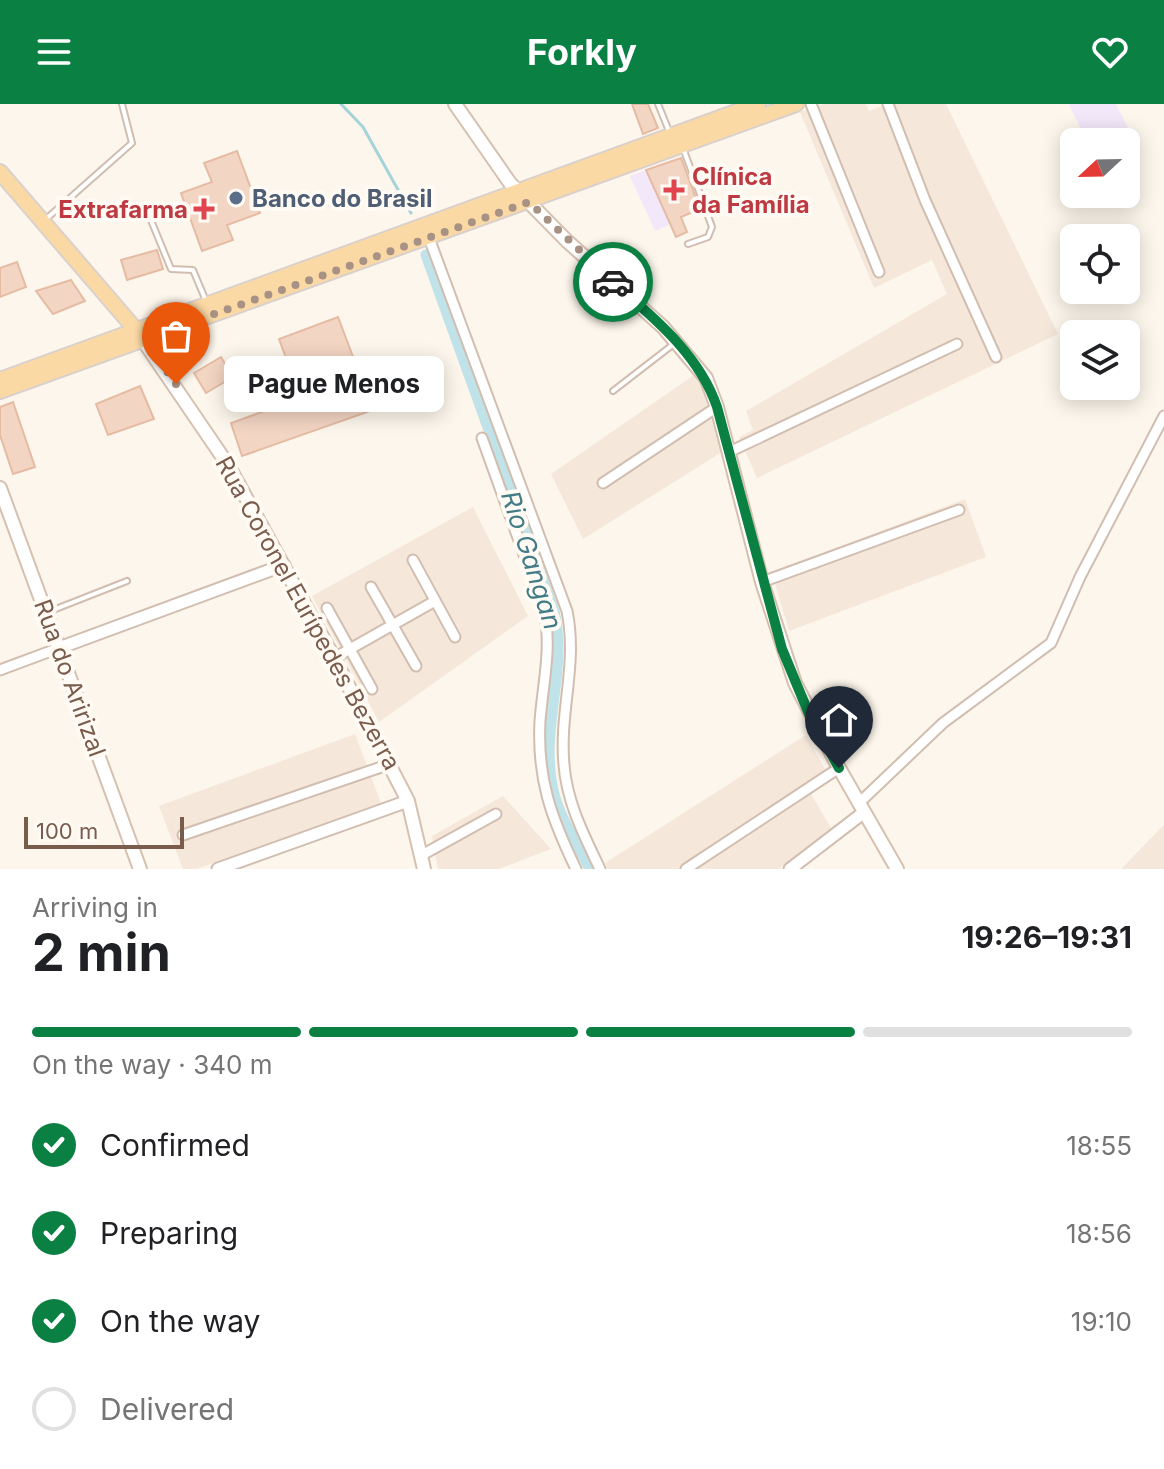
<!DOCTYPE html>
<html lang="en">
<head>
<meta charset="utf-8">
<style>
	:root { --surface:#fff; --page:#f6f6f6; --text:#202124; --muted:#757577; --line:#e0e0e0; --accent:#0b8043 }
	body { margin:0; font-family:Inter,sans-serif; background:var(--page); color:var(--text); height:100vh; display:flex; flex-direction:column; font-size:30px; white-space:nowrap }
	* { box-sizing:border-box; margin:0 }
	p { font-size:26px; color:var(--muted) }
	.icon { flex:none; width:44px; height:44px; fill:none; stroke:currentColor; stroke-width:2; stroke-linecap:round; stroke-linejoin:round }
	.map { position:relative; height:765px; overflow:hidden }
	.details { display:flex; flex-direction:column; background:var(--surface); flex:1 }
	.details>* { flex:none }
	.needle { width:52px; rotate:248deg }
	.controls { position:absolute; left:1060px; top:24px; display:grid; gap:16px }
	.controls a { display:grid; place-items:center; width:80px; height:80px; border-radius:12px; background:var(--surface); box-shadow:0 4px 20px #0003; font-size:40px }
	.scale { position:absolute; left:24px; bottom:20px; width:160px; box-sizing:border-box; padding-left:8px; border:4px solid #7a5c4d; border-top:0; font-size:22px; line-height:28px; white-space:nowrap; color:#7a5c4d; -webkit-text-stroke:6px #fffaf3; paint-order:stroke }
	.pin { position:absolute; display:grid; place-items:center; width:68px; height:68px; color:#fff; margin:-82px -34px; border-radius:50% 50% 50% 0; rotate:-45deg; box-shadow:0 0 8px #0007 }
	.pin .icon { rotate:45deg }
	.courier { position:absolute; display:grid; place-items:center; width:80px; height:80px; margin:-40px; border:6px solid #0b8043; border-radius:50%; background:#fff; color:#222; box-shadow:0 2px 10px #0007 }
	.bubble { position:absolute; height:56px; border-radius:12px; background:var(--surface); box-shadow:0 4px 20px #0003; font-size:26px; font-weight:700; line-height:56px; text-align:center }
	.summary em { font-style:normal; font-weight:700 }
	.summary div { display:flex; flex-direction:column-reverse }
	.summary { display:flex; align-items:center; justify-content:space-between; height:136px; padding:0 32px }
	h1 { font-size:52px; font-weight:700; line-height:60px }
	.bar { display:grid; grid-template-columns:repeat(4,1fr); gap:12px 8px; align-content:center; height:96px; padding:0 32px }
	.bar i { height:10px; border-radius:6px; background:var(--line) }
	.bar .selected { background:var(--accent) }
	.bar p { grid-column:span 4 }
	ol { padding:0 32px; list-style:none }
	li { display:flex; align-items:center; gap:24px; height:88px }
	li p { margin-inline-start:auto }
	li .icon { padding:8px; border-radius:50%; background:var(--accent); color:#fff; stroke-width:4 }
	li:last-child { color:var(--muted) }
	li i { width:44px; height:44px; border:4px solid var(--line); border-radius:50% }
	header { display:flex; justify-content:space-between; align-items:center; height:104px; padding:0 32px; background:var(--accent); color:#fff; font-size:36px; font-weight:700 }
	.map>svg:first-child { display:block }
	.residential { fill:#f5e8da }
	.education { fill:#f3e8fa }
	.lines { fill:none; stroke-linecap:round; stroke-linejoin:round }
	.stream { stroke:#a5d3da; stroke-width:3 }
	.canal { stroke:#bfe3e8; stroke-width:11 }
	.building { fill:#f3d5c3; stroke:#e6bba3; stroke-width:2 }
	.service-casing { stroke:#d1beb0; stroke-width:8 }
	.minor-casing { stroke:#d1beb0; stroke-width:13 }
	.tertiary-casing { stroke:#d1beb0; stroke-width:15 }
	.secondary-casing { stroke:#d6c0b0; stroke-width:16 }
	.primary-casing { stroke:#dad1cd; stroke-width:18 }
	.service { stroke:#fff; stroke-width:4 }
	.minor { stroke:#fff; stroke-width:9 }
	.tertiary { stroke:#fff; stroke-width:11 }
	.secondary { stroke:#fff; stroke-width:12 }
	.primary { stroke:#fbd9a5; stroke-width:14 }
	.done { stroke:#a89285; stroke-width:8; stroke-dasharray:0 14.4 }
	.route { stroke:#0b8043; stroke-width:10 }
	.health-dot { fill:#e0444e; stroke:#fffaf3; stroke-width:3 }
	.service-dot { fill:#5c6f8a; stroke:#fffaf3; stroke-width:3 }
	.labels { text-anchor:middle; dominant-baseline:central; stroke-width:8; stroke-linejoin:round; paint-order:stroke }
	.health-label { font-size:24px; font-weight:bold; fill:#be3a42; stroke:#fffaf3; text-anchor:start }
	.service-label { font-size:24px; font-weight:bold; fill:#4e5e75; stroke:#fffaf3; text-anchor:start }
	.street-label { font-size:24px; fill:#7a5c4d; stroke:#fffaf3 }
	.water-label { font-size:26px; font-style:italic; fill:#437c86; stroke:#fffaf3 }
</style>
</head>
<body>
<header><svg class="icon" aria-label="menu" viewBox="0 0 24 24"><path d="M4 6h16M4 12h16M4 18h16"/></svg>Forkly<svg class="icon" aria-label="heart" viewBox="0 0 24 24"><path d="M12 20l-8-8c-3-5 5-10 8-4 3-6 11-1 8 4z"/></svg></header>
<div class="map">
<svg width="1164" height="765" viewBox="0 0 1164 765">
	<rect width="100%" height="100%" fill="#fdf6ec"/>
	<g class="residential">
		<path d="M824 0H866L869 7 888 0H946L1058 230 757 374 739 333 753 326 746 307 947 190 932 156 874 184 800 8Z"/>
		<path d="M697 269 722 348 583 435 551 370Z"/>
		<path d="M965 395 986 453 789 527 775 480 782 477 778 466Z"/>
		<path d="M473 403 528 512 379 618 312 492Z"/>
		<path d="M355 630 381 699 197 765H183L159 702Z"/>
		<path d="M806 631 831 676 811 690 831 724 779 765H608L605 759Z"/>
		<path d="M503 692 551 745 499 765H438L432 732Z"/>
		<path d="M1164 721V765H1121Z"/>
	</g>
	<g class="education">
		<path d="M1069 0H1116L1139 46 1126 52V38H1087Z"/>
		<path d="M646 66 671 120 655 127 630 72Z"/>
	</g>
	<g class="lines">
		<path class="stream" d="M341 0 363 23 411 109"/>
		<path class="canal" d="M426 151 554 507C568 567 539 626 553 686 559 714 578 740 590 765"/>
	</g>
	<g class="building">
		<path d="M632 0H648L658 24 643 30Z"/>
		<path d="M237 47 260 109 227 121 233 136 202 147 181 89 212 78 204 59Z"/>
		<path d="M681 54 700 105 681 113 687 128 676 133 646 66Z"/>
		<path d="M157 146 163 165 127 176 121 156Z"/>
		<path d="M17 158 26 183 0 193V164Z"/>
		<path d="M71 176 85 197 53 210 36 187Z"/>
		<path d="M338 213 373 306 242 352 231 319 301 294 279 235Z"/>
		<path d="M221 253 233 273 206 289 194 269Z"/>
		<path d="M140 282 154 315 108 331 96 300Z"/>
		<path d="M13 298 35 363 13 370 0 331V303Z"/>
	</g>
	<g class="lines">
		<defs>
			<g id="service">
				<path d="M658 0 669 27"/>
				<path d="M683 44 712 123 708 133 688 140"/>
				<path d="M148 109 171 165 193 166 206 197"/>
				<path d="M45 116 132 39 122 0"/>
				<path d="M613 287 675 239"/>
				<path d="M48 508 127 477"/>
			</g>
			<g id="minor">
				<path d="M811 0 879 168"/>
				<path d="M888 0 925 96 996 253"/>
				<path d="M429 134 567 507C578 561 559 607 564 661 567 699 584 731 600 765"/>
				<path d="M482 334 544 506C552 545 543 578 540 617 537 675 551 713 576 765"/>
				<path d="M729 348 957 240"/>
				<path d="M603 379 717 303"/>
				<path d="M413 456 455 533"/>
				<path d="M762 478 959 406"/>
				<path d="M371 483 416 562"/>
				<path d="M327 504 372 585"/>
				<path d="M334 554 435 497"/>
				<path d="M0 566 59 544"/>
				<path d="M858 700 943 619 1051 539 1080 473 1164 312"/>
				<path d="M183 731 390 660"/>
				<path d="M422 751 496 710"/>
				<path d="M686 765 839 664"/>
			</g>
			<g id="tertiary">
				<path d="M59 544 284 461"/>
				<path d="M218 765 408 697"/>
				<path d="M790 765 863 709"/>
			</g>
			<g id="secondary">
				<path d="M455 0 510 79 567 137 663 223 706 274 717 303 762 478 795 579 839 664 897 765"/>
				<path d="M138 229 228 361 334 554 408 697 424 765"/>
				<path d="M0 384 140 765"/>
			</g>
			<g id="primary">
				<path d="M0 68 136 226"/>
				<path d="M0 276 758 0"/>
				<path d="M0 287 796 0"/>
			</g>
		</defs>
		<use href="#service" class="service-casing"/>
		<use href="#minor" class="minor-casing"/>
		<use href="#tertiary" class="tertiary-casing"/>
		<use href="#secondary" class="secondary-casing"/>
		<use href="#primary" class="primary-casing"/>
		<use href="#service" class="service"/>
		<use href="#minor" class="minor"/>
		<use href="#tertiary" class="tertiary"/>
		<use href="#secondary" class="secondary"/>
		<use href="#primary" class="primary"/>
	</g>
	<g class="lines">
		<path class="done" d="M176 280 144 235 529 98 613 178"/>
		<path class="route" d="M613 178C654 214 699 250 717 303L782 545 809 610 839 664"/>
	</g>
	<g class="health-dot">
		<path d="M670 74h8v8h8v8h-8v8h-8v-8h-8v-8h8z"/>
		<path d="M200 93h8v8h8v8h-8v8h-8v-8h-8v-8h8z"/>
	</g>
	<circle class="service-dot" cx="236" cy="94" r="8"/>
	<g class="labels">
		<g class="health-label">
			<text x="692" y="72">Clínica<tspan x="692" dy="28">da Família</tspan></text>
			<text x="188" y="105" text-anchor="end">Extrafarma</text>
		</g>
		<g class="service-label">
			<text x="252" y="94">Banco do Brasil</text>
		</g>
		<g class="street-label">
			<text transform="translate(308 509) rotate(61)">Rua Coronel Eurípedes Bezerra</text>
			<text transform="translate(70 574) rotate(70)">Rua do Aririzal</text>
		</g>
		<g class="water-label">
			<text transform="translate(532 456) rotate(72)">Rio Gangan</text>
		</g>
	</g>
</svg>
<div class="controls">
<a><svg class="needle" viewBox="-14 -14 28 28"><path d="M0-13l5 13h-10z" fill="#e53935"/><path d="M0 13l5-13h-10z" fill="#757577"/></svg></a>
<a><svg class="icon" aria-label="locate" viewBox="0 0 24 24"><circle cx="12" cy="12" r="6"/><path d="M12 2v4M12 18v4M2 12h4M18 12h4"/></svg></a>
<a><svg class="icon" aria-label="layers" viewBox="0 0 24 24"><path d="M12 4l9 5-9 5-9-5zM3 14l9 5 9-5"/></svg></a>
</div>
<div class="scale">100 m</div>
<div class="pin" style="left:176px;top:280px;background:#ea580c"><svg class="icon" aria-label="bag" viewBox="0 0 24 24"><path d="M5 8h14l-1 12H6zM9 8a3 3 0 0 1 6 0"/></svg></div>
<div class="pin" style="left:839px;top:664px;background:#1f2937"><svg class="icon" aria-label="home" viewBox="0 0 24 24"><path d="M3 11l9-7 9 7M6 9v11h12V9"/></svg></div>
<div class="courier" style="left:613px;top:178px"><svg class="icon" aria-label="car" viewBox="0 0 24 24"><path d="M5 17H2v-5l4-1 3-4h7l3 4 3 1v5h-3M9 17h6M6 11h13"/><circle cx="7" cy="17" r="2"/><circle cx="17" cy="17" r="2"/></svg></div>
<div class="bubble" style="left:224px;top:252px;width:220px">Pague Menos</div>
</div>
<section class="details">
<div class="summary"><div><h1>2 min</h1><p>Arriving in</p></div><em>19:26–19:31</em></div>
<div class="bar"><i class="selected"></i><i class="selected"></i><i class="selected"></i><i></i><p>On the way · 340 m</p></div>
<ol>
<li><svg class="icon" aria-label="check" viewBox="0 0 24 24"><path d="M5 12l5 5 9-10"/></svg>Confirmed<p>18:55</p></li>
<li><svg class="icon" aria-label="check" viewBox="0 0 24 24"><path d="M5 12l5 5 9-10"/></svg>Preparing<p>18:56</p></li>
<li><svg class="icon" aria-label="check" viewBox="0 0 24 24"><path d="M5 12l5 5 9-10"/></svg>On the way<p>19:10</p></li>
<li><i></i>Delivered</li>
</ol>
</section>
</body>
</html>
